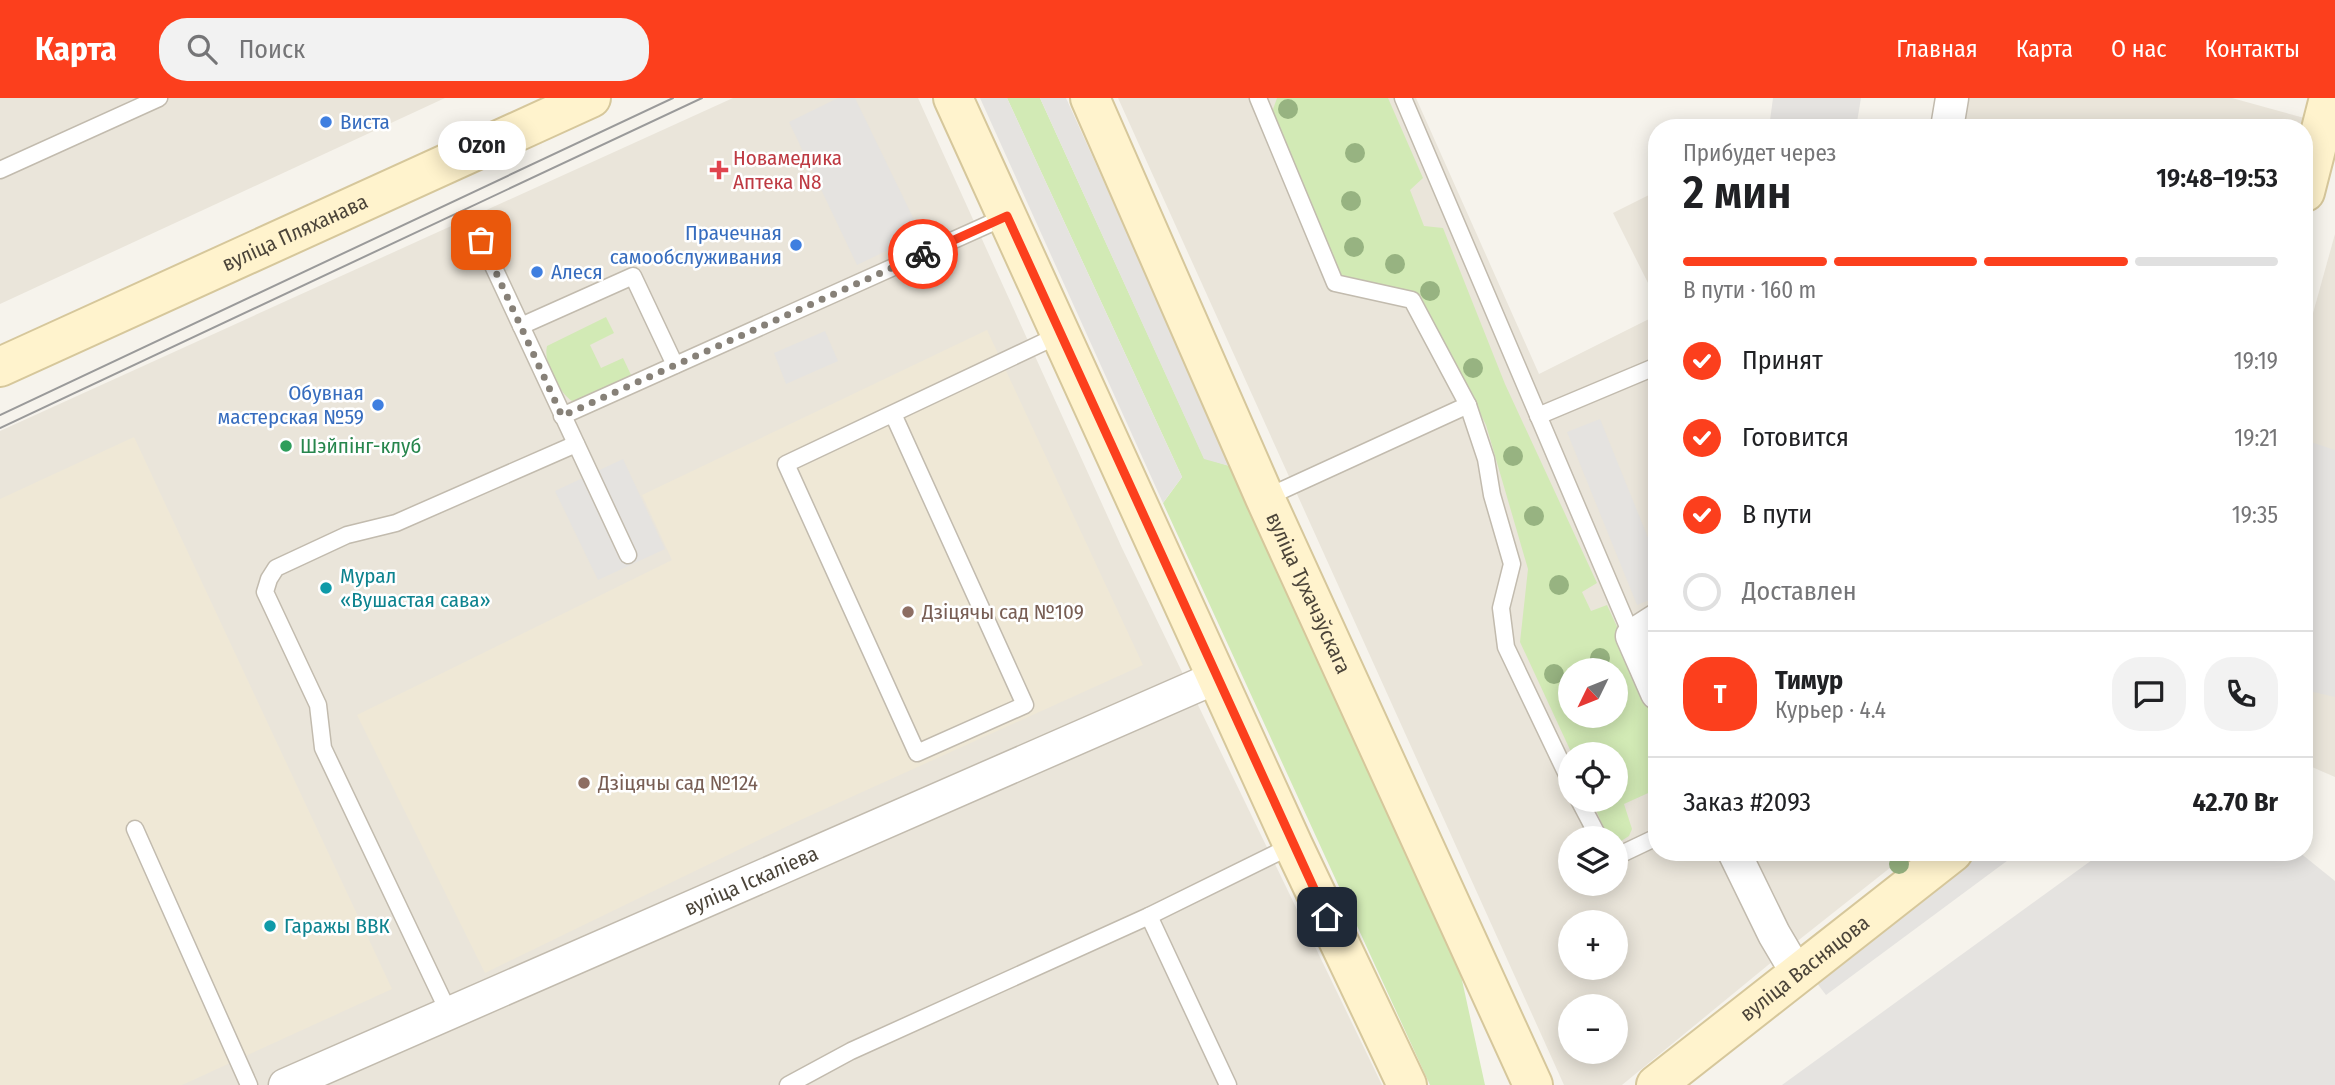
<!DOCTYPE html>
<html lang="ru">
<head>
<meta charset="utf-8">
<style>
	:root { --surface:#fff; --page:#f2f2f2; --text:#202124; --muted:#757577; --line:#e0e0e0; --accent:#fc3f1d }
	body { margin:0; font-family:"Fira Sans Condensed",sans-serif; background:var(--page); color:var(--text); height:100vh; display:flex; flex-direction:column; font-size:26px; white-space:nowrap }
	* { box-sizing:border-box; margin:0 }
	p { font-size:23px; color:var(--muted) }
	.icon { flex:none; width:38px; height:38px; fill:none; stroke:currentColor; stroke-width:2; stroke-linecap:round; stroke-linejoin:round }
	.map { position:relative; flex:1; overflow:hidden }
	.side { position:absolute; left:1648px; top:21px; width:665px; height:742px; display:flex; flex-direction:column; background:var(--surface); border-radius:28px; box-shadow:0 4px 18px #0003 }
	.side>* { flex:none }
	.needle { width:46px; rotate:227deg }
	.controls { position:absolute; left:1558px; top:560px; display:grid; gap:14px }
	.controls a { display:grid; place-items:center; width:70px; height:70px; border-radius:50%; background:var(--surface); box-shadow:0 4px 18px #0003; font-size:35px }
	.pin { position:absolute; display:grid; place-items:center; width:60px; height:60px; color:#fff; margin:-30px; border-radius:14px; box-shadow:0 4px 10px #0006 }
	.courier { position:absolute; display:grid; place-items:center; width:70px; height:70px; margin:-35px; border:5px solid #fc3f1d; border-radius:50%; background:#fff; color:#222; box-shadow:0 2px 9px #0007 }
	.bubble { position:absolute; height:49px; border-radius:24px; background:var(--surface); box-shadow:0 4px 18px #0003; font-size:23px; font-weight:600; line-height:49px; text-align:center }
	.summary em { font-style:normal; font-weight:600 }
	.summary div { display:flex; flex-direction:column-reverse }
	.summary { display:flex; align-items:center; justify-content:space-between; height:119px; padding:0 35px }
	h1 { font-size:46px; font-weight:600; line-height:52px }
	.bar { display:grid; grid-template-columns:repeat(4,1fr); gap:10px 7px; align-content:center; height:84px; padding:0 35px }
	.bar i { height:9px; border-radius:5px; background:var(--line) }
	.bar .current { background:var(--accent) }
	.bar p { grid-column:span 4 }
	.line { display:flex; align-items:center; gap:18px; padding:0 35px; border-top:2px solid var(--line) }
	.line div { flex:1 }
	.round { display:grid; place-items:center; flex:none; width:74px; height:74px; border-radius:28px; background:var(--page) }
	ol { padding:0 35px; list-style:none }
	li { display:flex; align-items:center; gap:21px; height:77px }
	li p { margin-inline-start:auto }
	li .icon { padding:7px; border-radius:50%; background:var(--accent); color:#fff; stroke-width:4 }
	li:last-child { color:var(--muted) }
	li i { width:38px; height:38px; border:4px solid var(--line); border-radius:50% }
	header { display:flex; align-items:center; gap:42px; box-sizing:border-box; height:98px; padding:0 35px; background:var(--accent); color:#fff }
	header strong { font-size:33px }
	nav { display:flex; gap:38px; margin-inline-start:auto; font-size:24px }
	.search { width:490px; height:63px; background:var(--page); display:flex; align-items:center; gap:18px; box-sizing:border-box; padding:0 24px; border-radius:28px; color:var(--muted); font-size:26px }
	.map>svg:first-child { display:block }
	.residential { fill:#eae5da; fill-rule:evenodd }
	.education { fill:#efe8d6 }
	.green { fill:#d2eab5; fill-rule:evenodd }
	.parking { fill:#e5e3e0 }
	.lines { fill:none; stroke-linecap:round; stroke-linejoin:round }
	.lane-casing { stroke:#c2bbae; stroke-width:19 }
	.street-casing { stroke:#c2bbae; stroke-width:35 }
	.secondary-casing { stroke:#d6c79b; stroke-width:42 }
	.lane { stroke:#fff; stroke-width:16 }
	.street { stroke:#fff; stroke-width:32 }
	.secondary { stroke:#fff3cd; stroke-width:38 }
	.tram { stroke:#9a9a9a; stroke-width:2 }
	.tree { fill:#97b381 }
	.done { stroke:#878178; stroke-width:7; stroke-dasharray:0 12.6 }
	.route { stroke:#fc3f1d; stroke-width:9 }
	.shop-dot { fill:#3f7fe0; stroke:#fff; stroke-width:2.5 }
	.health-dot { fill:#e0444e; stroke:#fff; stroke-width:2.5 }
	.leisure-dot { fill:#2e9e5b; stroke:#fff; stroke-width:2.5 }
	.culture-dot { fill:#0f9aa8; stroke:#fff; stroke-width:2.5 }
	.education-dot { fill:#8d6e63; stroke:#fff; stroke-width:2.5 }
	.labels { text-anchor:middle; dominant-baseline:central; stroke-width:5; stroke-linejoin:round; paint-order:stroke }
	.shop-label { font-size:21px; fill:#366cbe; stroke:#fff; text-anchor:start }
	.health-label { font-size:21px; fill:#be3a42; stroke:#fff; text-anchor:start }
	.street-label { font-size:21px; fill:#4b4439; stroke:#fff }
	.leisure-label { font-size:21px; fill:#27864d; stroke:#fff; text-anchor:start }
	.culture-label { font-size:21px; fill:#0d838f; stroke:#fff; text-anchor:start }
	.education-label { font-size:21px; fill:#785e54; stroke:#fff; text-anchor:start }
</style>
</head>
<body>
<header>
<strong>Карта</strong>
<div class="search"><svg class="icon" aria-label="search" viewBox="0 0 24 24"><circle cx="10" cy="10" r="6"/><path d="M15 15l6 6"/></svg>Поиск</div>
<nav><a>Главная</a><a>Карта</a><a>О нас</a><a>Контакты</a></nav>
</header>
<div class="map">
<svg width="2335" height="987" viewBox="0 0 2335 987">
	<rect width="100%" height="100%" fill="#f6f3ec"/>
	<g class="residential">
		<path d="M0 0H445L0 206Z"/>
		<path d="M733 0H918L1122 450 1382 987H0V333Z"/>
		<path d="M1118 0H1416L1539 276 1657 217V754H1910L1795 845 1622 987H1564ZM1570 572H1615V618H1570ZM1570 656H1615V702H1570ZM1570 740H1615V786H1570ZM1570 824H1615V870H1570ZM1570 908H1615V954H1570Z"/>
		<path d="M1965 0H2232L2308 21 2305 30H1959Z"/>
		<path d="M1657 93V203L1613 115Z"/>
		<path d="M2335 136V679L2305 666V244Z"/>
	</g>
	<g class="education">
		<path d="M987 232 1143 567 796 724 485 875 357 617 672 462 642 397Z"/>
		<path d="M134 339 392 891 182 987H0V401Z"/>
	</g>
	<g class="green">
		<path d="M1007 0H1040L1204 360 1233 369 1460 873 1485 987H1430L1163 405 1182 379Z"/>
		<path d="M1277 0H1388L1423 80 1410 92 1424 128 1443 130 1505 286 1597 485 1582 494 1591 513 1607 507 1657 615V691L1624 706 1632 731 1629 738 1615 747V740H1608L1606 736 1592 702H1615V656H1572L1520 544 1528 471 1486 327 1420 197 1341 179 1272 14ZM1570 572H1615V618H1570Z"/>
		<path d="M606 219 614 235 590 247 601 270 623 260 632 279 584 302 572 303C558 293 543 265 547 248Z"/>
	</g>
	<g class="parking">
		<path d="M838 0H855L921 136 857 167 789 24Z"/>
		<path d="M980 0H1007L1182 379 1163 405Z"/>
		<path d="M1040 0H1066L1233 369 1204 361Z"/>
		<path d="M1773 0H1861L1856 30H1769Z"/>
		<path d="M825 233 838 263 786 286 774 255Z"/>
		<path d="M1600 321 1657 462V499L1637 507 1567 334Z"/>
		<path d="M2305 342 2335 352V599L2305 592Z"/>
		<path d="M623 361 665 451 598 482 555 393Z"/>
		<path d="M1982 754H2019L1826 897 1813 880Z"/>
		<path d="M2103 754H2299L2335 783V987H1782Z"/>
	</g>
	<g class="lines">
		<defs>
			<g id="lane">
				<path d="M1258 0 1335 185 1412 202 1468 307 1265 400"/>
				<path d="M1403 0 1632 538"/>
				<path d="M0 72 159 0"/>
				<path d="M481 142 628 457"/>
				<path d="M521 228 633 178 675 267"/>
				<path d="M1468 307 1486 361 1492 397 1512 466 1501 510 1506 549 1570 683"/>
				<path d="M893 316 1025 607 917 655 786 366 1061 236"/>
				<path d="M562 318 1007 118"/>
				<path d="M1538 318 1657 268"/>
				<path d="M1579 702 1599 740"/>
				<path d="M135 731 249 987"/>
				<path d="M1615 759 1657 739"/>
				<path d="M1149 818 1228 987"/>
				<path d="M449 915 323 650 318 607 265 494 269 481 276 470 347 437 396 425 576 346"/>
				<path d="M788 987 851 953 1149 818 1293 747"/>
			</g>
			<g id="street">
				<path d="M1947 30 1952 0"/>
				<path d="M1657 522 1632 538 1657 595"/>
				<path d="M1734 754 1774 836 1797 875"/>
				<path id="s1" d="M285 987 1217 579"/>
			</g>
			<g id="secondary">
				<path d="M953 0 1293 747 1407 987"/>
				<path id="s2" d="M1090 0 1265 400 1533 987"/>
				<path d="M2305 94 2329 0"/>
				<path id="s3" d="M0 269 591 0"/>
				<path id="s4" d="M1656 987 1953 754"/>
			</g>
		</defs>
		<use href="#lane" class="lane-casing"/>
		<use href="#street" class="street-casing"/>
		<use href="#secondary" class="secondary-casing"/>
		<use href="#lane" class="lane"/>
		<use href="#street" class="street"/>
		<use href="#secondary" class="secondary"/>
		<g class="tram">
			<path d="M0 317 673 0"/>
			<path d="M0 330 702 0"/>
		</g>
	</g>
	<g class="tree">
		<circle cx="1288" cy="11" r="10"/>
		<circle cx="1355" cy="55" r="10"/>
		<circle cx="1351" cy="103" r="10"/>
		<circle cx="1354" cy="149" r="10"/>
		<circle cx="1395" cy="166" r="10"/>
		<circle cx="1430" cy="193" r="10"/>
		<circle cx="1473" cy="270" r="10"/>
		<circle cx="1513" cy="358" r="10"/>
		<circle cx="1534" cy="418" r="10"/>
		<circle cx="1559" cy="487" r="10"/>
		<circle cx="1600" cy="560" r="10"/>
		<circle cx="1554" cy="576" r="10"/>
		<circle cx="1899" cy="766" r="10"/>
	</g>
	<g class="lines">
		<path class="done" d="M481 142 562 318 923 156"/>
		<path class="route" d="M923 156 1007 118 1327 819"/>
	</g>
	<g class="shop-dot">
		<circle cx="326" cy="24" r="7"/>
		<circle cx="796" cy="147" r="7"/>
		<circle cx="537" cy="174" r="7"/>
		<circle cx="378" cy="307" r="7"/>
	</g>
	<path class="health-dot" d="M715.5 61.5h7v7h7v7h-7v7h-7v-7h-7v-7h7z"/>
	<circle class="leisure-dot" cx="286" cy="348" r="7"/>
	<g class="culture-dot">
		<circle cx="326" cy="490" r="7"/>
		<circle cx="270" cy="828" r="7"/>
	</g>
	<g class="education-dot">
		<circle cx="908" cy="514" r="7"/>
		<circle cx="584" cy="685" r="7"/>
	</g>
	<g class="labels">
		<g class="shop-label">
			<text x="340" y="24">Виста</text>
			<text x="782" y="135" text-anchor="end">Прачечная<tspan x="782" dy="24">самообслуживания</tspan></text>
			<text x="551" y="174">Алеся</text>
			<text x="364" y="295" text-anchor="end">Обувная<tspan x="364" dy="24">мастерская №59</tspan></text>
		</g>
		<g class="health-label">
			<text x="733" y="60">Новамедика<tspan x="733" dy="24">Аптека N8</tspan></text>
		</g>
		<g class="street-label">
			<text stroke="none"><textPath href="#s3" startOffset="324">вуліца Пляханава</textPath></text>
			<text stroke="none"><textPath href="#s2" startOffset="541">вуліца Тухачэўскага</textPath></text>
			<text stroke="none"><textPath href="#s1" startOffset="509">вуліца Іскаліева</textPath></text>
			<text stroke="none"><textPath href="#s4" startOffset="189">вуліца Васняцова</textPath></text>
		</g>
		<g class="leisure-label">
			<text x="300" y="348">Шэйпінг-клуб</text>
		</g>
		<g class="culture-label">
			<text x="340" y="478">Мурал<tspan x="340" dy="24">«Вушастая сава»</tspan></text>
			<text x="284" y="828">Гаражы ВВК</text>
		</g>
		<g class="education-label">
			<text x="922" y="514">Дзіцячы сад №109</text>
			<text x="598" y="685">Дзіцячы сад №124</text>
		</g>
	</g>
</svg>
<div class="controls">
<a><svg class="needle" viewBox="-14 -14 28 28"><path d="M0-13l5 13h-10z" fill="#e53935"/><path d="M0 13l5-13h-10z" fill="#757577"/></svg></a>
<a><svg class="icon" aria-label="locate" viewBox="0 0 24 24"><circle cx="12" cy="12" r="6"/><path d="M12 2v4M12 18v4M2 12h4M18 12h4"/></svg></a>
<a><svg class="icon" aria-label="layers" viewBox="0 0 24 24"><path d="M12 4l9 5-9 5-9-5zM3 14l9 5 9-5"/></svg></a>
<a>+</a>
<a>−</a>
</div>
<div class="pin" style="left:481px;top:142px;background:#ea580c"><svg class="icon" aria-label="bag" viewBox="0 0 24 24"><path d="M5 8h14l-1 12H6zM9 8a3 3 0 0 1 6 0"/></svg></div>
<div class="pin" style="left:1327px;top:819px;background:#1f2937"><svg class="icon" aria-label="home" viewBox="0 0 24 24"><path d="M3 11l9-7 9 7M6 9v11h12V9"/></svg></div>
<div class="courier" style="left:923px;top:156px"><svg class="icon" aria-label="bike" viewBox="0 0 24 24"><circle cx="6" cy="16" r="4"/><circle cx="18" cy="16" r="4"/><path d="M6 16l4-8h5l3 8M10 8l3 8H6M13 5h3"/></svg></div>
<div class="bubble" style="left:438px;top:23px;width:88px">Ozon</div>
<section class="side">
<div class="summary"><div><h1>2 мин</h1><p>Прибудет через</p></div><em>19:48–19:53</em></div>
<div class="bar"><i class="current"></i><i class="current"></i><i class="current"></i><i></i><p>В пути · 160 m</p></div>
<ol>
<li><svg class="icon" aria-label="check" viewBox="0 0 24 24"><path d="M5 12l5 5 9-10"/></svg>Принят<p>19:19</p></li>
<li><svg class="icon" aria-label="check" viewBox="0 0 24 24"><path d="M5 12l5 5 9-10"/></svg>Готовится<p>19:21</p></li>
<li><svg class="icon" aria-label="check" viewBox="0 0 24 24"><path d="M5 12l5 5 9-10"/></svg>В пути<p>19:35</p></li>
<li><i></i>Доставлен</li>
</ol>
<div class="line" style="height:126px"><b class="round" style="background:var(--accent);color:#fff">Т</b><div><b>Тимур</b><p>Курьер · 4.4</p></div><a class="round"><svg class="icon" aria-label="chat" viewBox="0 0 24 24"><path d="M4 5h16v11H9l-5 4z"/></svg></a><a class="round"><svg class="icon" aria-label="phone" viewBox="0 0 24 24"><path d="M5 4h4l2 5-3 2q2 4 5 5l2-3 5 2v4C11 20 4 13 5 4z"/></svg></a></div>
<div class="line" style="height:91px"><div>Заказ #2093</div><b>42.70 Br</b></div>
</section>
</div>
</body>
</html>
